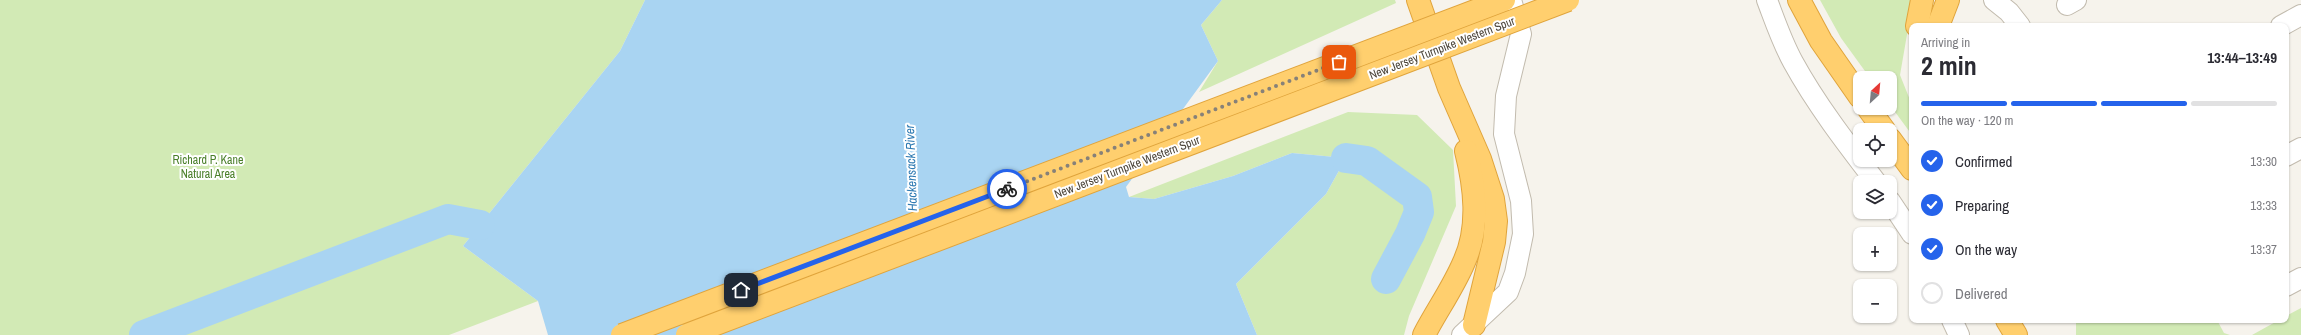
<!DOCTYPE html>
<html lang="en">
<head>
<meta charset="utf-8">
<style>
	:root { --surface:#fff; --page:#f2f2f3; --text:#2b2b33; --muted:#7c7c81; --line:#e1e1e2; --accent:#2563eb }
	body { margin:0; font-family:"Archivo Narrow",sans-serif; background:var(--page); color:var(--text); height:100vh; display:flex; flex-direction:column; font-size:15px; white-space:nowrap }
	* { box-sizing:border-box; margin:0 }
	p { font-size:13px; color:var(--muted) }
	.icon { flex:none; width:22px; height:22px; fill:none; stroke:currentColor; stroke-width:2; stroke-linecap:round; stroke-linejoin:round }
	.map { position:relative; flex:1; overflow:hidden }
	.sheet { position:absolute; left:1909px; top:23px; width:380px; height:300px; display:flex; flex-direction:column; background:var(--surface); border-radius:8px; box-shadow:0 1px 3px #0004 }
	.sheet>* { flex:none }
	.needle { width:26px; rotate:26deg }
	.fabs { position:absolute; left:1853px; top:71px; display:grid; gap:8px }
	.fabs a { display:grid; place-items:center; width:44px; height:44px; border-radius:8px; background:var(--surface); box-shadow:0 1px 3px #0004; font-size:20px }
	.pin { position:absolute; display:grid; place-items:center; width:34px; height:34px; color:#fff; margin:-17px; border-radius:8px; box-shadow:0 2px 6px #0006 }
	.courier { position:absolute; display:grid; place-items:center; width:40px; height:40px; margin:-20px; border:3px solid #2563eb; border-radius:50%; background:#fff; color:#222; box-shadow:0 1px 5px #0007 }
	.summary em { font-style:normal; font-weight:700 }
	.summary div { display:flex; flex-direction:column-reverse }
	.summary { display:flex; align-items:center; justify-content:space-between; height:68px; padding:0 12px }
	h1 { font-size:26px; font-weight:700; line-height:30px }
	.bar { display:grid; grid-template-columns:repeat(4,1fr); gap:6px 4px; align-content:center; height:48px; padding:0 12px }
	.bar i { height:5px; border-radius:3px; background:var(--line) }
	.bar .current { background:var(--accent) }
	.bar p { grid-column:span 4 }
	ol { padding:0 12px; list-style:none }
	li { display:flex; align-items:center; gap:12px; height:44px }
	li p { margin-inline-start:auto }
	li .icon { padding:4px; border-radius:50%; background:var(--accent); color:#fff; stroke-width:4 }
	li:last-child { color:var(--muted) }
	li i { width:22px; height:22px; border:2px solid var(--line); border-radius:50% }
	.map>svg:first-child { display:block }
	.green { fill:#d2eab5 }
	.water { fill:#a9d4f2 }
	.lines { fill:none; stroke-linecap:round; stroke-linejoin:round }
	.river { stroke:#a9d4f2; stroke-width:30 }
	.minor-casing { stroke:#c2bbae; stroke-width:22 }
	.highway-casing { stroke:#e0a43c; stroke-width:24 }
	.minor { stroke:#fff; stroke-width:20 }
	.highway { stroke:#ffcf6e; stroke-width:22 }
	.highway-bridge-casing { stroke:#e0a43c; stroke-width:24; stroke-linecap:butt }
	.highway-bridge { stroke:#ffcf6e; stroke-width:22 }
	.done { stroke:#878178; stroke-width:4; stroke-dasharray:0 7.2 }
	.route { stroke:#2563eb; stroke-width:5 }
	.labels { text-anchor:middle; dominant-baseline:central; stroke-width:4; stroke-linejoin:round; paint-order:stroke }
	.street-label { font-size:12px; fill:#4b4439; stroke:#fff }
	.park-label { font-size:12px; fill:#4a7f2a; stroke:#fff }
	.water-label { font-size:13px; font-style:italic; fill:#2e7ab2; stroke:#fff }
</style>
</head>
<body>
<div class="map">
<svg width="2301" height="335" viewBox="0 0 2301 335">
	<rect width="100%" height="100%" fill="#f6f3ec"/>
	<g class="green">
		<path d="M0 0H645L620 51 463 246 538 301 449 335H0Z"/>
		<path d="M1222 0H1395L1396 3 1199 92 1218 61 1201 25Z"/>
		<path d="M1820 0H1913L1900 75 1912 105V135L1890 105V78H1870L1841 38Z"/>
		<path d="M1348 112 1417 115 1453 150 1456 206 1409 316 1404 335H1257L1236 284 1326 194 1346 158 1292 153 1233 176 1154 199 1129 197Z"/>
		<path d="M2301 308V335H2252L2279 320H2286V316Z"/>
		<path d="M2079 320H2217L2224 333 2230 335H2076V323Z"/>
	</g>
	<path class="water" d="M645 0H1222L1201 25 1218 61 1126 187 1129 197 1154 199 1233 176 1292 153 1346 158 1326 194 1236 284 1257 335H548L538 301 463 246 620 51Z"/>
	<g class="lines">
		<g class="river">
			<path d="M1346 158 1367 161 1417 197 1419 212 1410 234 1386 279"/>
			<path d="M144 335 448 219 480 225"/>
		</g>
		<defs>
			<g id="minor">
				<path d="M1767 0C1775 21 1782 42 1793 62 1816 104 1846 143 1876 182"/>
				<path d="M1994 0 2009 12 2020 26"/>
				<path d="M2067 5 2076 0"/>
				<path d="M2281 26 2301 15"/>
				<path d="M2286 156 2301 148"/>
				<path d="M1890 201 1912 234"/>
				<path d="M2286 286 2301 278"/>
				<path d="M1952 320 1959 335"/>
				<path d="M1462 335 1508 292 1515 273 1523 234 1521 201 1504 134 1506 96 1521 34 1511 0"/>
			</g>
			<g id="highway">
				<path d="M1418 0 1449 88 1480 159 1493 199 1496 221 1494 242 1474 325"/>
				<path d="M1799 0 1821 41 1860 97"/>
				<path d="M1917 26 1922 0"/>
				<path d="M1938 26 1948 0"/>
				<path d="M1868 108 1884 130"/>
				<path d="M1890 139 1912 169"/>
				<path d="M2007 320 2016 335"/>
				<path d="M1424 335C1437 310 1453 288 1464 262 1480 227 1475 187 1466 151"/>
			</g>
		</defs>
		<use href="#minor" class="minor-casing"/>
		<use href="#highway" class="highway-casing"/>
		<use href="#minor" class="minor"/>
		<use href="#highway" class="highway"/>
		<defs>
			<g id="highway-bridge">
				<path d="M622 335 1504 0"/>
				<path d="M687 335 1568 0"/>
			</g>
		</defs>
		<use href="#highway-bridge" class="highway-bridge-casing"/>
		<use href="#highway-bridge" class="highway-bridge"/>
	</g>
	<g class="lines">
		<path class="done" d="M1007 189 1339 62"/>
		<path class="route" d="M741 290 1007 189"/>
	</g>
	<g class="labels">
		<g class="street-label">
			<text transform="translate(1442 48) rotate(-21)">New Jersey Turnpike Western Spur</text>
			<text transform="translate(1127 167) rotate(-21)">New Jersey Turnpike Western Spur</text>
		</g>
		<g class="park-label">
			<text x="208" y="160">Richard P. Kane<tspan x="208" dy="14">Natural Area</tspan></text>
		</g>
		<g class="water-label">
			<text transform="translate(911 168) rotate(-92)">Hackensack River</text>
		</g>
	</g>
</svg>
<div class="fabs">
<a><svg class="needle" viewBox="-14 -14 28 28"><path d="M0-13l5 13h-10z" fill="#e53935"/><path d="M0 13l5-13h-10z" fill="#7c7c81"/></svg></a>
<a><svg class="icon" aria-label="locate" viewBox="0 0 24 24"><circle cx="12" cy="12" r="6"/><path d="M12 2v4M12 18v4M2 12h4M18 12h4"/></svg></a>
<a><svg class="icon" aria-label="layers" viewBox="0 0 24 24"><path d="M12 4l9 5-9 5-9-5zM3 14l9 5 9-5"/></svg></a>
<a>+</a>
<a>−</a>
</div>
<div class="pin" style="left:1339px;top:62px;background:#ea580c"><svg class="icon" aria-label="bag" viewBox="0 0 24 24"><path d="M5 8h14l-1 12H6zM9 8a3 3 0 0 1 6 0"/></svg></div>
<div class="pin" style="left:741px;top:290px;background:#1f2937"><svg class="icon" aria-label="home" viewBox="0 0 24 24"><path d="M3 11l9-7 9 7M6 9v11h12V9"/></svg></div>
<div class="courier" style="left:1007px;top:189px"><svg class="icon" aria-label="bike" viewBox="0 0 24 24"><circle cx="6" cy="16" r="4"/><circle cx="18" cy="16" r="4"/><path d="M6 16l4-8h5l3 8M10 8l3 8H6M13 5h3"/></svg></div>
<section class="sheet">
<div class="summary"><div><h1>2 min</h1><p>Arriving in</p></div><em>13:44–13:49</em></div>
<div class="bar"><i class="current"></i><i class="current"></i><i class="current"></i><i></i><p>On the way · 120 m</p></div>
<ol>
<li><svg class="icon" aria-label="check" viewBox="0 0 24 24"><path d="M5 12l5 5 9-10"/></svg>Confirmed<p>13:30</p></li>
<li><svg class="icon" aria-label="check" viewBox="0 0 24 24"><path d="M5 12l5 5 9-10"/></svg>Preparing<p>13:33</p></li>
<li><svg class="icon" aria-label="check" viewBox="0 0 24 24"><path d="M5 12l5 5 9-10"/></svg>On the way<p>13:37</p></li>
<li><i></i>Delivered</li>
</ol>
</section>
</div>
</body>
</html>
